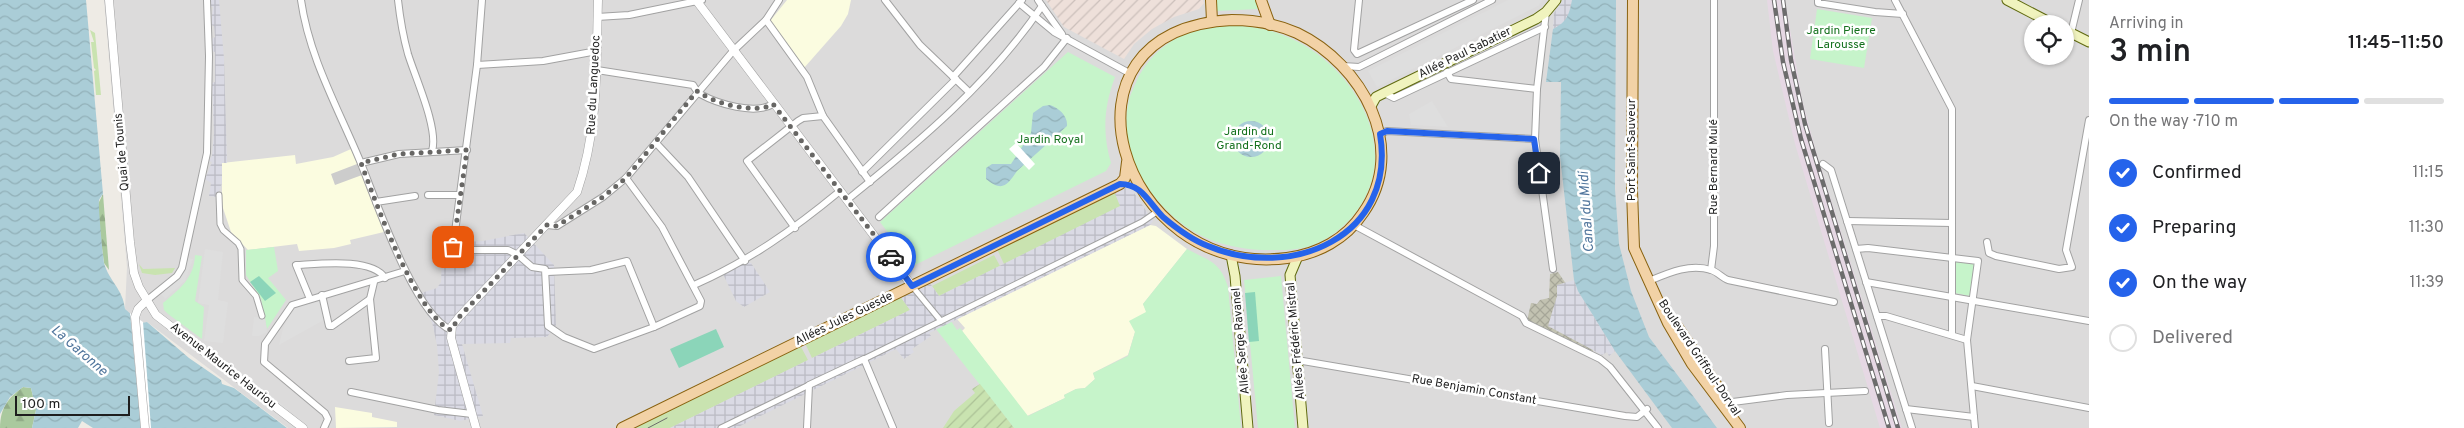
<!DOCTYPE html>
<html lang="en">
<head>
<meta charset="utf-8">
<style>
	:root { --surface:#fff; --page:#f2f2f2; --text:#202124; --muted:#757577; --line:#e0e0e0; --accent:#2563eb }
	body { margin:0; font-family:Overpass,sans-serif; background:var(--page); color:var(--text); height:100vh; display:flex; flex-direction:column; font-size:19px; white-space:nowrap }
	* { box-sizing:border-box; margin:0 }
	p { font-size:16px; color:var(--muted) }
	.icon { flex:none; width:28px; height:28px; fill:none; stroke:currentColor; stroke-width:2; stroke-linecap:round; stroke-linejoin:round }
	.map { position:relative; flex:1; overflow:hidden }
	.details { display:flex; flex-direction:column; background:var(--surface); width:375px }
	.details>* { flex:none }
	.controls { position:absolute; left:2024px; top:15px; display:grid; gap:10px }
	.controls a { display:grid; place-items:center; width:50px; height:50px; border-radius:50%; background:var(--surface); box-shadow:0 1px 4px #0004; font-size:25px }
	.scale { position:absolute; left:15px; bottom:12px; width:115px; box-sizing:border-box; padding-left:5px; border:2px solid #1e1e1e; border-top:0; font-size:14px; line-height:18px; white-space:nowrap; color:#1e1e1e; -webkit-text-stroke:4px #fff; paint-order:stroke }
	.pin { position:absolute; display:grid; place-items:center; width:42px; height:42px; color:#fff; margin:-21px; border-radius:10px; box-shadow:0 2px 8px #0006 }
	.courier { position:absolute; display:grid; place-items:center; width:50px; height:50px; margin:-25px; border:4px solid #2563eb; border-radius:50%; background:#fff; color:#222; box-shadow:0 1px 6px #0007 }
	.head em { font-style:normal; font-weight:600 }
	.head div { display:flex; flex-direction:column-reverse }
	.head { display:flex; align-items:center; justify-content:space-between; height:85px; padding:0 20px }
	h1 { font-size:32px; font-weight:600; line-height:38px }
	.bar { display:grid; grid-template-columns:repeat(4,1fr); gap:8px 5px; align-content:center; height:60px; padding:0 20px }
	.bar i { height:6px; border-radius:4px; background:var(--line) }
	.bar .current { background:var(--accent) }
	.bar p { grid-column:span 4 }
	ol { padding:0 20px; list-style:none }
	li { display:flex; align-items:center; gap:15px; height:55px }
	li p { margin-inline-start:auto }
	li .icon { padding:5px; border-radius:50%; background:var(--accent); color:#fff; stroke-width:4 }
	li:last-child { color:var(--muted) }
	li i { width:28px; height:28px; border:2px solid var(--line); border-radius:50% }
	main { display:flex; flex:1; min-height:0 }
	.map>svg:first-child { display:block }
	.residential { fill:#dcdbdb; fill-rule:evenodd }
	.education { fill:#fbfce0 }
	.religious { fill:#ccc }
	.military { fill:url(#military-furrows) }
	.railway { fill:#e6d8e4 }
	.construction { fill:url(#construction-cross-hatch) }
	.grass { fill:#c9e3b0 }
	.forest { fill:url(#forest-firs) }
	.park { fill:#c6f4ca }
	.garden { fill:url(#garden-furrows) }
	.pitch { fill:#8bd5b9 }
	.parking { fill:#dedede }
	.plaza { fill:url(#plaza-grid) }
	.water { fill:url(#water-waves) }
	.pier { fill:#fff }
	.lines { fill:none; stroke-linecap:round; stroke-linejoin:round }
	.pedestrian-casing { stroke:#a2a2a2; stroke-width:7 }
	.minor-casing { stroke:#a2a2a2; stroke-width:8 }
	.tertiary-casing { stroke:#a2a2a2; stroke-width:9 }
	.secondary-casing { stroke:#606a10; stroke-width:11 }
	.primary-casing { stroke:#89620f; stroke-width:12 }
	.pedestrian { stroke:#fff; stroke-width:5 }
	.minor { stroke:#fff; stroke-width:6 }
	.tertiary { stroke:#fff; stroke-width:8 }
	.secondary { stroke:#f0f3be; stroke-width:9 }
	.primary { stroke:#f2d2a6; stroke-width:10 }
	.tram { stroke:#6c6c6c; stroke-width:1 }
	.rail-casing { stroke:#6c6c6c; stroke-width:4.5 }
	.rail { stroke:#fff; stroke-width:2.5; stroke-dasharray:8; stroke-linecap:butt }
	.done { stroke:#676664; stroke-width:5; stroke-dasharray:0 9 }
	.route { stroke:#2563eb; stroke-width:6 }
	.labels { text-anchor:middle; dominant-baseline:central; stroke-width:5; stroke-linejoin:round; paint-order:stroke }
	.park-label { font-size:12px; fill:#16721f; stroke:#fff }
	.street-label { font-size:12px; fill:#1e1e1e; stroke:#fff }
	.water-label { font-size:14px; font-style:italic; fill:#51769d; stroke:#fff }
</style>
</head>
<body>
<main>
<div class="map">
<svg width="2089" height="428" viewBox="0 0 2089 428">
	<defs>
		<pattern id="military-furrows" width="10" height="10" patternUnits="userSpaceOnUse" patternTransform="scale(1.25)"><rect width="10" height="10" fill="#eee0da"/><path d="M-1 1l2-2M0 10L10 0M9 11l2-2" fill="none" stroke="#ccc0bb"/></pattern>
		<pattern id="construction-cross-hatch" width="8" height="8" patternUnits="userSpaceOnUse" patternTransform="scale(1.25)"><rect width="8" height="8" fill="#c2c2b1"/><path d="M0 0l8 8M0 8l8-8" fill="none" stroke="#a6a698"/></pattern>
		<pattern id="forest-firs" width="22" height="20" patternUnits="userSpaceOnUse" patternTransform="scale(1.25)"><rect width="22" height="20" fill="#aac99e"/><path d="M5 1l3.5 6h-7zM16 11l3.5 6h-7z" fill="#92ac88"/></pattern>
		<pattern id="garden-furrows" width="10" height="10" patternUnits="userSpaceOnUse" patternTransform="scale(1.25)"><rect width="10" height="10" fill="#c9e3b0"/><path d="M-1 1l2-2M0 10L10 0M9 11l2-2" fill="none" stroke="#acc297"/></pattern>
		<pattern id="plaza-grid" width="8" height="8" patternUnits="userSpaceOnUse" patternTransform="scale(1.25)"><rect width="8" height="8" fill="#dadae4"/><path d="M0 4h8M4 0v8" fill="none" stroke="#bbbbc3"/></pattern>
		<pattern id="water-waves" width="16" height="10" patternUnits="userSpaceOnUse" patternTransform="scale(1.25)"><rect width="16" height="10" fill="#aacdd7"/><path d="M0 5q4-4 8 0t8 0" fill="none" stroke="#92b0b8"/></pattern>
	</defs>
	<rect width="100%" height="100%" fill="#eeebe5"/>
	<path class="residential" d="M104 0H2089V428H288L147 322 142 323 129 315 125 309 127 267ZM2032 24H2065V56H2032Z"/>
	<g class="education">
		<path d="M787 0H851L848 14 841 26 804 68 770 21Z"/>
		<path d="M351 149 384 232 350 240 351 244 334 248 299 251 297 244 248 250 231 232 222 205V163L295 155 296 164 333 157Z"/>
		<path d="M1150 225 1156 226 1187 249 1143 304 1147 312 1135 332 1128 355 1093 373 1095 379 1085 388 1076 389 1064 395 1065 398 1027 416 962 331 965 328 957 319Z"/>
		<path d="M335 407 372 413V417L397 422V427L336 428Z"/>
	</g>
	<path class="religious" d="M357 164 362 175 335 185 331 174Z"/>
	<path class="military" d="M1046 0H1203L1204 3 1199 9 1174 17 1152 29 1134 44 1124 59 1064 27Z"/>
	<path class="railway" d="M1767 0H1785L1802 99 1815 148 1902 428H1880L1795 144 1773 51Z"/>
	<path class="construction" d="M1558 272 1581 306 1592 332 1593 352 1527 321 1531 303 1537 304 1540 300 1549 298 1550 274Z"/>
	<g class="grass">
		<path d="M90 30 95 33 101 95H96L94 71 96 70 94 68 91 42H94Z"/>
		<path d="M1114 191 1121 206 1004 264 997 249Z"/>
		<path d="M994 255 1000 266 939 296 932 286Z"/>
		<path d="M139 264 143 269 175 268 172 273 155 275 142 273Z"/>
		<path d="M900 296 910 310 812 358 805 343Z"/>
		<path d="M800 345 808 360 670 428H631Z"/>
	</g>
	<g class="forest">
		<path d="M103 194 109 270 104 263 100 233 98 204Z"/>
		<path d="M23 387 31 388 36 410 32 428H0C0 408 8 398 23 387Z"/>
	</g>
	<g class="park">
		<path d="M1216 0H1257L1258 9 1217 11Z"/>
		<path d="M1817 9 1872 18 1864 68 1810 59Z"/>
		<path d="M1219 26C1242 25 1263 27 1285 36 1349 61 1402 142 1360 206 1349 224 1328 241 1307 247 1292 251 1277 250 1262 250 1240 249 1216 244 1196 233 1153 208 1116 153 1129 101 1130 94 1135 86 1137 80 1147 59 1167 40 1189 33 1199 30 1209 28 1219 26Z"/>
		<path d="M1068 52 1115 77C1104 106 1102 133 1111 163L1106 171 913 266 880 222Z"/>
		<path d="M274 247 278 271 268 278 286 300 267 329 261 299 246 275V250Z"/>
		<path d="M1187 249C1209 261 1220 261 1228 287L1241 428H1014L936 329 951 321 957 330 960 328 1028 416 1065 398 1064 395 1076 389 1085 388 1095 379 1093 373 1128 356 1135 332 1129 321 1146 312 1143 304Z"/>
		<path d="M195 255 202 256 195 301 204 307 202 339 168 314 164 310 163 303C180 289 194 278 195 255Z"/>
		<path d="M1955 262 1974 264 1970 296 1955 293Z"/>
		<path d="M1281 276 1295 428H1258L1244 280Z"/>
	</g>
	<path class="garden" d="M980 384 1014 428H943L954 411 975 393 972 389Z"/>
	<g class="pitch">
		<path d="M259 276 276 293 265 301 250 282Z"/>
		<path d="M1255 292 1259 341 1249 342 1245 293Z"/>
		<path d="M716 329 724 347 679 368 670 349Z"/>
	</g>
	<g class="parking">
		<path d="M1508 0H1543L1538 6 1377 87 1368 71Z"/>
		<path d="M1432 101 1448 127 1411 125 1409 114Z"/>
		<path d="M205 249 223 252 218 300 228 302 223 343 204 341 209 305 198 303Z"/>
		<path d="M188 258 193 259 185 281 165 299 161 294 180 277Z"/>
		<path d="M319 299 324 320 279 345 283 329 293 309Z"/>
		<path d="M254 317 265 318 267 332 259 336H252Z"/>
		<path d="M229 363 288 409 287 411 227 365Z"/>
	</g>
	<g class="plaza">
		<path d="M210 0H219L224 59 227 163H222V183L217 197 209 196 211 183 205 179 212 162 209 161 212 156 214 133 212 83 215 82V52L212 51V39L215 37 214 26 211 25 213 7 210 6Z"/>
		<path d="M1563 0H1572L1568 18 1563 24 1553 29 1554 13Z"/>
		<path d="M1122 187 1132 190 1153 221 1150 225 929 333 931 336 912 349 914 352 904 359 896 349 736 428H670L910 310 900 296 929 282 939 296 1120 206 1114 191Z"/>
		<path d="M524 233 554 265 556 325 547 337 511 338 510 343 462 344 483 416 460 421 434 415 439 372 437 345 432 322 415 295 437 288 441 282 442 259 446 234 460 237 465 242 483 241Z"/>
		<path d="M745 261 751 263 770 292 744 307 736 301 722 272Z"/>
		<path d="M1574 280 1578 291 1615 351 1609 356 1607 352 1602 355 1548 326 1557 296V285Z"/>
	</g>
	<g class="water">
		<path d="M0 0H86L103 194C102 195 99 199 99 201 98 205 103 257 104 263 109 281 123 289 125 309L141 323 147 322 189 358 221 380 222 384 234 388 287 428H93L82 421 78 428H32L36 410 31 388 23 387 10 397 0 414Z"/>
		<path d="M1572 0H1616L1615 189 1619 244 1631 291 1649 337 1717 428H1672L1615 351 1578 291 1574 280 1560 156 1561 82H1546L1553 29C1567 22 1569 15 1572 0Z"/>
		<path d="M1050 105C1059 108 1068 116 1067 126L1017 171C1007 186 1002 192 986 179V168L992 164H1011L1031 133 1033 113 1043 106Z"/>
		<circle cx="1251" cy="139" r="18"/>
	</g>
	<g class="pier">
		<path d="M1016 143 1035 164 1029 170 1009 149Z"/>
		<path d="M130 313 143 322 151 428H141Z"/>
	</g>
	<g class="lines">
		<defs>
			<g id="pedestrian">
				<path d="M219 195 220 224 223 230 238 243 241 249 242 280 256 296 262 316"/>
				<path d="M912 286 941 321"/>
				<path d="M864 359 1142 222 1158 211"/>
				<path d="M721 428 809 385"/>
			</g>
			<g id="minor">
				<path d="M301 0C309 57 338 108 360 161 376 200 414 314 451 330"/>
				<path d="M398 0C400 18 403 36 408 54 415 77 439 129 432 151"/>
				<path d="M482 0 477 65 453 247 458 250H508L518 255 532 267 545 269 548 326 564 337 594 349 654 327 700 306 701 301 662 227 626 178"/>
				<path d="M885 0 920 45 969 92"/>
				<path d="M1359 0 1354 50 1357 54 1473 0"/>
				<path d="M1818 0V3L1875 12 1903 14"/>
				<path d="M1895 0 1952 109V335"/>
				<path d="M1019 3 1054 32 1131 74"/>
				<path d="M1042 6 1062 34"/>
				<path d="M1546 12 1537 89 1535 139 1553 269"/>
				<path d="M597 17 629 15 702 0"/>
				<path d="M766 20 807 77 823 116 870 182"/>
				<path d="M2071 33 2079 0"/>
				<path d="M477 65 543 61 597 51"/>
				<path d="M1343 66 1359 67 1369 62 1492 0"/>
				<path d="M597 70 693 85C695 88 697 92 700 94 718 104 755 115 773 104"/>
				<path d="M1447 72 1451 79 1537 89"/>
				<path d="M953 77 1022 0"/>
				<path d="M1384 93 1394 98 1545 27"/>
				<path d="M1380 134 1387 131 1535 139"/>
				<path d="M656 143 688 177 745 261"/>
				<path d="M361 163 399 154 467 150"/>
				<path d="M1823 164 1831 170 1912 428"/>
				<path d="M862 172 956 79"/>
				<path d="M428 195H459"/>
				<path d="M847 200C918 143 991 82 1042 6L1038 0"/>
				<path d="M376 202 415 196"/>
				<path d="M879 217 1044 67 1067 38"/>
				<path d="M1847 221 1952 223"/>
				<path d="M547 225 557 226 603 197 626 178 733 51 766 20 779 0"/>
				<path d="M1354 225 1522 316 1526 323 1600 359 1610 367 1658 428"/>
				<path d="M795 228 747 161 798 121 803 118 823 116"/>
				<path d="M1987 242 1989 253 1996 256 2059 269 2072 267 2066 250 2089 120"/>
				<path d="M1856 249 1868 248 1978 261 1967 340 1975 428"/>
				<path d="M1711 270 1714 246V0"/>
				<path d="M547 272 591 270 627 261 654 327"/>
				<path d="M1649 281C1668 273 1690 263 1711 270 1718 272 1722 278 1728 280L1834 302"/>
				<path d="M1866 282 2089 321"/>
				<path d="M694 285C749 261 794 229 840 191"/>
				<path d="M322 295 329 326H332L370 299 374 282"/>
				<path d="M310 299 296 265C317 264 372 257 385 278"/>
				<path d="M146 301 177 276 182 268 207 153 209 56 207 0"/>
				<path d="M1877 316H1886L1967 340"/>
				<path d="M1825 349 1829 423"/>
				<path d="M1297 360 1625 416 1637 417 1647 409"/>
				<path d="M349 361 376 358 370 299"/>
				<path d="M1972 386 2089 408"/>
				<path d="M351 392 438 410 472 414"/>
				<path d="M1725 403 1787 395 1865 391"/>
				<path d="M1906 409 1974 417"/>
				<path d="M324 428 328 419 325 413 264 362 265 344 292 305 405 271"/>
				<path d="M807 428 809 385 864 359 893 428"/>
			</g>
			<g id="tertiary">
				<path d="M109 0 130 242 134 273 139 287 156 315 303 428"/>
				<path d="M696 0 912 286"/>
				<path d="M145 428 135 317 138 309 146 301"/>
				<path d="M476 428 451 338 452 326 460 316 577 192C599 128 596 67 598 0"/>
			</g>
			<g id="secondary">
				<path d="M2007 0 2053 24"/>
				<path d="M2065 30 2089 42"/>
				<path d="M1371 106 1376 97 1384 93 1536 19 1546 12 1556 0"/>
				<path d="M1231 255 1235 276 1248 428"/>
				<path d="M1298 256 1290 275 1303 428"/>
			</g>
			<g id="primary">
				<path d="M1211 0 1212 21"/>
				<path d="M1261 0 1270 25"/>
				<path d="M1633 0 1632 190 1634 248 1668 323 1692 364 1740 428"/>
				<path d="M1232 20C1254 20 1277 24 1297 33 1362 64 1409 148 1363 213 1346 239 1318 254 1287 258 1119 280 1041 29 1232 20Z"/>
				<path d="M1677 326 1730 405"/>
				<path d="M622 428 1120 184 1125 178 1127 162"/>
			</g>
		</defs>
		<use href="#pedestrian" class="pedestrian-casing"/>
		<use href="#minor" class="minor-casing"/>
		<use href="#tertiary" class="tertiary-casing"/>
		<use href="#secondary" class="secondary-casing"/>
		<use href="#primary" class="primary-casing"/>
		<use href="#pedestrian" class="pedestrian"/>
		<use href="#minor" class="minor"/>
		<use href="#tertiary" class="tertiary"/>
		<use href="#secondary" class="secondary"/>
		<use href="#primary" class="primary"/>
		<path class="tram" d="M648 428 667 418"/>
		<defs>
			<g id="rail">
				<path d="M1774 0 1783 62 1801 139 1889 428"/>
				<path d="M1783 0 1791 60 1805 124 1898 428"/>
			</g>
		</defs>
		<use href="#rail" class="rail-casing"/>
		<use href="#rail" class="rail"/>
	</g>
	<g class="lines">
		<path class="done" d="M453 247 467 150 399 154 361 163C375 200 416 315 451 330L460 316 547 225 557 226 603 197 626 178 697 91C713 103 756 115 773 104L891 257"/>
		<path class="route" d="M891 257 912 286 1120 184C1142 184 1149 203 1163 217 1176 228 1192 240 1208 246 1291 281 1397 237 1380 134L1387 131 1534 139 1539 173"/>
	</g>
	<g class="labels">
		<g class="park-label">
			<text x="1841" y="31">Jardin Pierre<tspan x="1841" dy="14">Larousse</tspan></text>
			<text x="1249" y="132">Jardin du<tspan x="1249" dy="14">Grand-Rond</tspan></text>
			<text x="1050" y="140">Jardin Royal</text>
		</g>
		<g class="street-label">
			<text transform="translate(1465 53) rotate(-26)">Allée Paul Sabatier</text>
			<text transform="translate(594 85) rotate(-87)">Rue du Languedoc</text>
			<text transform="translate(1632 150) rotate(-90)">Port Saint-Sauveur</text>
			<text transform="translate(122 152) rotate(-95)">Quai de Tounis</text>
			<text transform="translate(1714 167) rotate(-90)">Rue Bernard Mulé</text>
			<text transform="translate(844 319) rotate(-26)">Allées Jules Guesde</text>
			<text transform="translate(1241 341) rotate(-95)">Allée Serge Ravanel</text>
			<text transform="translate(1296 341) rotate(-95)">Allées Frédéric Mistral</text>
			<text transform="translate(1699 358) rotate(56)">Boulevard Griffoul-Dorval</text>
			<text transform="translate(223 366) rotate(38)">Avenue Maurice Hauriou</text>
			<text transform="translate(1474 390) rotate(10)">Rue Benjamin Constant</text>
		</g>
		<g class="water-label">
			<text transform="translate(1587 212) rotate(-94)">Canal du Midi</text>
			<text transform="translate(79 351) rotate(41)">La Garonne</text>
		</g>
	</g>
</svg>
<div class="controls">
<a><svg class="icon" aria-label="locate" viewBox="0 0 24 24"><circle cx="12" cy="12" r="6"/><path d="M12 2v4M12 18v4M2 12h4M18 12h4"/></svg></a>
</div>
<div class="scale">100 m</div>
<div class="pin" style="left:453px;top:247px;background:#ea580c"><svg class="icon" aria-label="bag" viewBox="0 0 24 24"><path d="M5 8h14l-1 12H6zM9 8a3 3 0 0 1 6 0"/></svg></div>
<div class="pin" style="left:1539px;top:173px;background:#1f2937"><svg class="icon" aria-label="home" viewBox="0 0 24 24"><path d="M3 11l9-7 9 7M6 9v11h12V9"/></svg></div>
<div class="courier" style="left:891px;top:257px"><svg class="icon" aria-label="car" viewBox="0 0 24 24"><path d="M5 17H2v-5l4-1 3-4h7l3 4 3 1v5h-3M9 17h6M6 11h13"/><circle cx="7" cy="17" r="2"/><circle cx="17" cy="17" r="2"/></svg></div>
</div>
<section class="details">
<div class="head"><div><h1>3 min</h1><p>Arriving in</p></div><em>11:45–11:50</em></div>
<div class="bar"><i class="current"></i><i class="current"></i><i class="current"></i><i></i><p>On the way · 710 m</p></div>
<ol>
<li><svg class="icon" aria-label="check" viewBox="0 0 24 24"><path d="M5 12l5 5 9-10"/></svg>Confirmed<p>11:15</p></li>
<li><svg class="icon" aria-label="check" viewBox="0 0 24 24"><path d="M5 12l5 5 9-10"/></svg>Preparing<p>11:30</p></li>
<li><svg class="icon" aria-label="check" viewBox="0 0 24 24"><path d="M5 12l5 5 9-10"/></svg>On the way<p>11:39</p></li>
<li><i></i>Delivered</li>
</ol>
</section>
</main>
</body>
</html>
